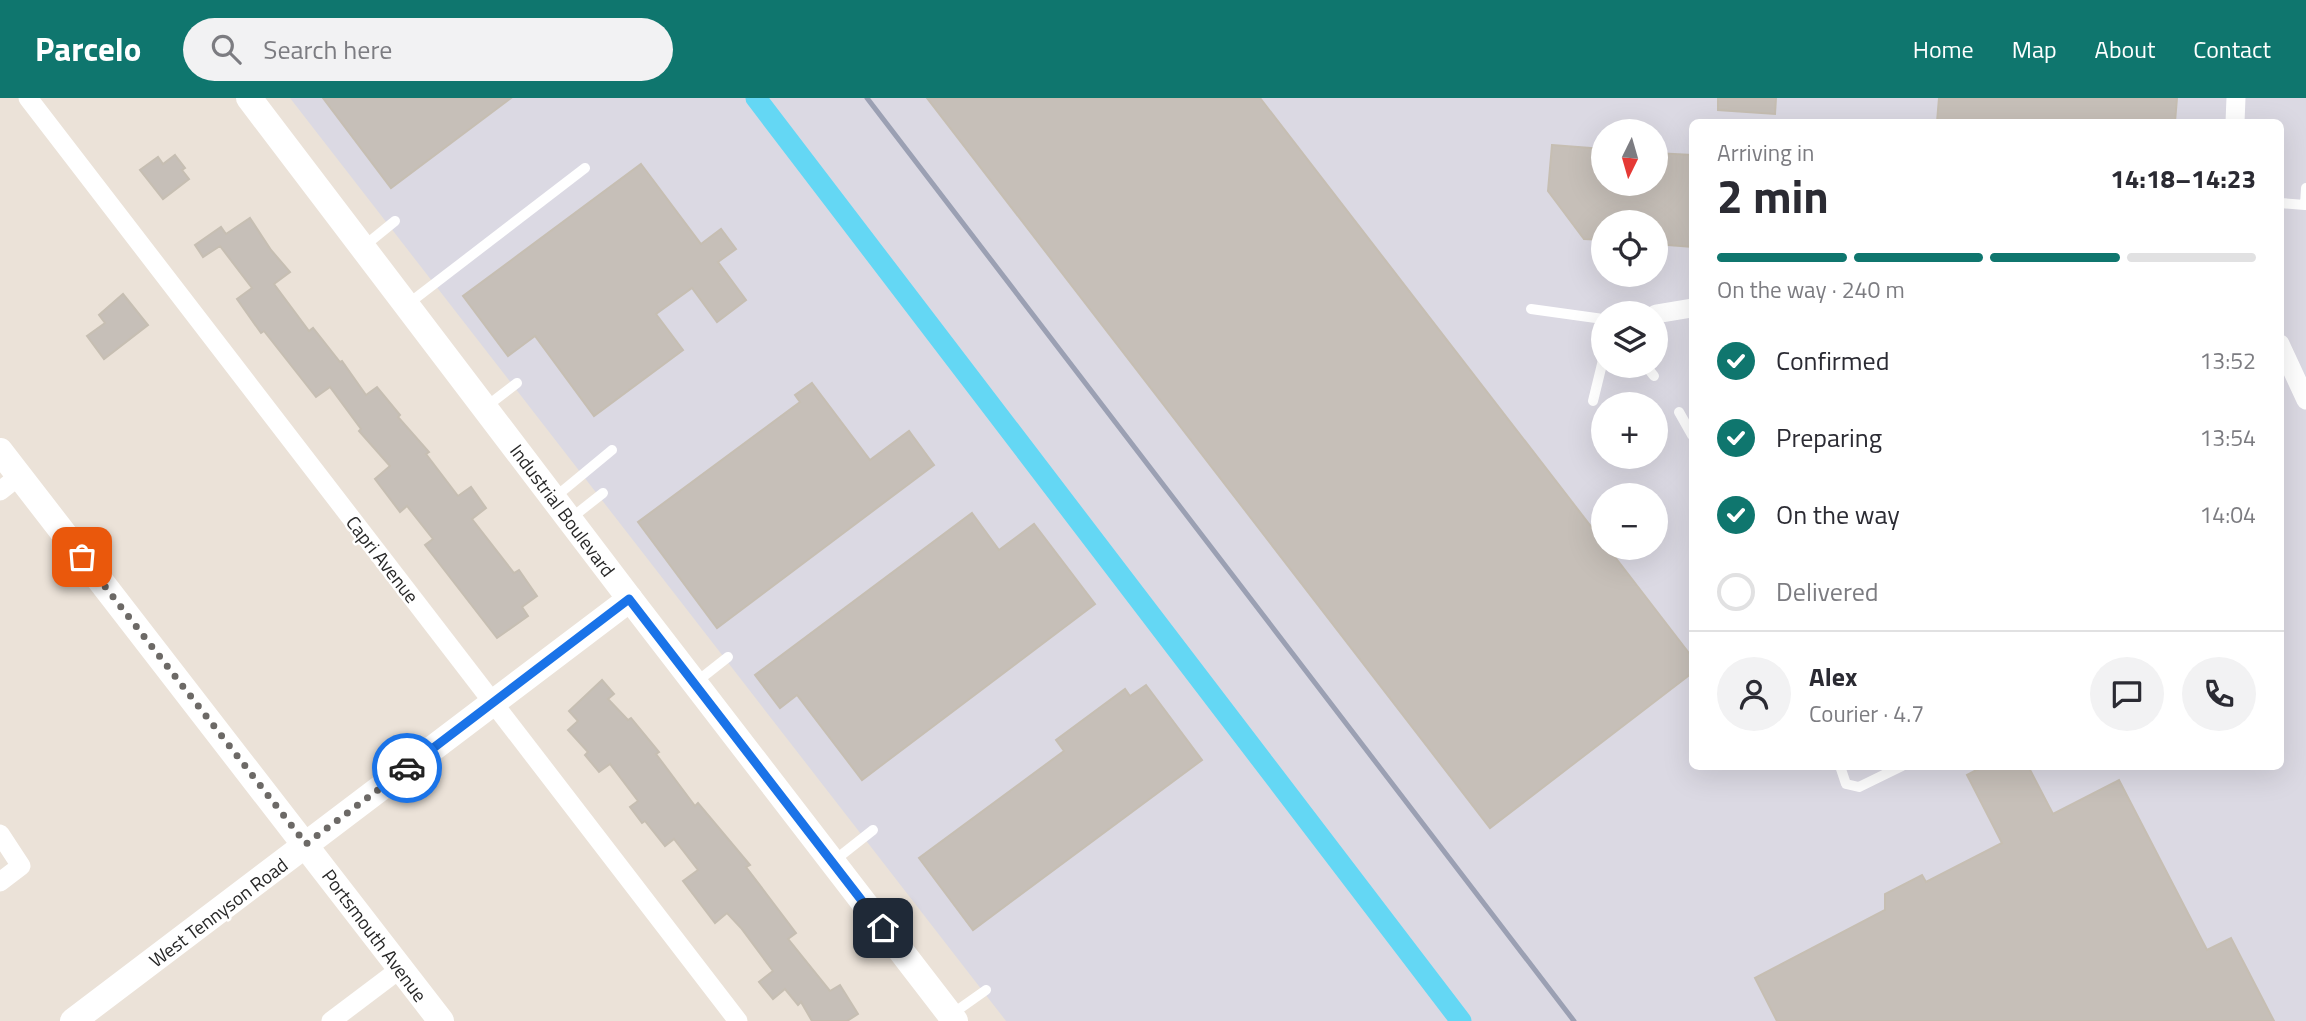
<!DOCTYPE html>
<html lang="en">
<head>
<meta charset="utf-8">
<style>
	:root { --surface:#fff; --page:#f2f2f3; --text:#2b2b33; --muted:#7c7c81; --line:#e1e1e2; --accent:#0f766e }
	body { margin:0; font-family:"Titillium Web",sans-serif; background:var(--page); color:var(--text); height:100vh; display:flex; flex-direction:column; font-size:26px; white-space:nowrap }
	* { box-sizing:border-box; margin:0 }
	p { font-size:23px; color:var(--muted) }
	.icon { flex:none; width:38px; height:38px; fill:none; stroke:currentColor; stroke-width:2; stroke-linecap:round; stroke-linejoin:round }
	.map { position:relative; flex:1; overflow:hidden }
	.sheet { position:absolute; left:1689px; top:21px; width:595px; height:651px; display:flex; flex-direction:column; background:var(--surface); border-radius:10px; box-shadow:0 7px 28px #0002 }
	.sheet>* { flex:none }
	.needle { width:46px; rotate:185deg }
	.tools { position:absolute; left:1591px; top:21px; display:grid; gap:14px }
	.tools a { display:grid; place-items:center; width:77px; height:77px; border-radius:50%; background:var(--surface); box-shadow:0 7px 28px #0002; font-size:35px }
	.pin { position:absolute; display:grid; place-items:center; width:60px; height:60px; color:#fff; margin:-30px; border-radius:14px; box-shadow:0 4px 10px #0006 }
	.courier { position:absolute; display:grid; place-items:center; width:70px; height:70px; margin:-35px; border:5px solid #1a73e8; border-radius:50%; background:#fff; color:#222; box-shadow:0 2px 9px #0007 }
	.headline em { font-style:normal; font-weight:700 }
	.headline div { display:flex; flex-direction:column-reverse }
	.headline { display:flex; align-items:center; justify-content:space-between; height:119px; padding:0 28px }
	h1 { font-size:46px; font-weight:700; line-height:52px }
	.bar { display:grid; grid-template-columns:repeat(4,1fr); gap:10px 7px; align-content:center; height:84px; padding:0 28px }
	.bar i { height:9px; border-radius:5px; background:var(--line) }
	.bar .selected { background:var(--accent) }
	.bar p { grid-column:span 4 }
	.line { display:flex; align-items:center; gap:18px; padding:0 28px; border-top:2px solid var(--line) }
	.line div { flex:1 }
	.round { display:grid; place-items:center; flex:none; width:74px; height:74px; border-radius:37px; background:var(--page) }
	ol { padding:0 28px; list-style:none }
	li { display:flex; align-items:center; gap:21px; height:77px }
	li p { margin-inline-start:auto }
	li .icon { padding:7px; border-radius:50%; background:var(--accent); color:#fff; stroke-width:4 }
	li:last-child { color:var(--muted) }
	li i { width:38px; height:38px; border:4px solid var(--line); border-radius:50% }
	header { display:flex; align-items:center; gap:42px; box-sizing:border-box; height:98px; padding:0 35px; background:var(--accent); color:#fff }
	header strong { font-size:33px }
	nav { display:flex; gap:38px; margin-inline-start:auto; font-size:24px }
	.search { width:490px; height:63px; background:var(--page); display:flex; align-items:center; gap:18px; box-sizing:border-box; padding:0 24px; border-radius:38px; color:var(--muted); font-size:26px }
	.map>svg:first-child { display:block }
	.industrial { fill:#dbd9e3; fill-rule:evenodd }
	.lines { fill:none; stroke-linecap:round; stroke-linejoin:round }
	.canal { stroke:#64d7f4; stroke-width:21 }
	.building { fill:#c6bfb8; stroke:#c6beb2; stroke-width:2 }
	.lane { stroke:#fff; stroke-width:10 }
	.street { stroke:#fff; stroke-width:19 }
	.secondary { stroke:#fff; stroke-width:26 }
	.rail { stroke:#9ba0b3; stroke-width:5 }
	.done { stroke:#6c6966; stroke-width:7; stroke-dasharray:0 12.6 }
	.route { stroke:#1a73e8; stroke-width:9 }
	.labels { text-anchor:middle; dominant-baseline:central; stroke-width:5; stroke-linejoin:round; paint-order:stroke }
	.street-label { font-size:19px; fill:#282828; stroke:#fff }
</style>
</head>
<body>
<header>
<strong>Parcelo</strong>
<div class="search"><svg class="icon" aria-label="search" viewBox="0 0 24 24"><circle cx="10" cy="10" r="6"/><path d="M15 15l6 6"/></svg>Search here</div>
<nav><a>Home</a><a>Map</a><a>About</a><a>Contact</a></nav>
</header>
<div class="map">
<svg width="2306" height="923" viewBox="0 0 2306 923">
	<rect width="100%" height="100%" fill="#ebe2d8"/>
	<path class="industrial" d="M290 0H2306V923H1006ZM1692 24H2280V668H1692ZM1603 33H1656V86H1603ZM1603 124H1656V177H1603ZM1603 215H1656V268H1603ZM1603 306H1656V359H1603ZM1603 397H1656V450H1603Z"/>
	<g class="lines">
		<path class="canal" d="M756 0 1461 923"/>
	</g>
	<g class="building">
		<path d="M323 0H511L391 90Z"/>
		<path d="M927 0H1260L1603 444V450H1608L1692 559V575L1490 730Z"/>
		<path d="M1718 0H1776L1775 16 1718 12Z"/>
		<path d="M1939 0H2177L2175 24H1937Z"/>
		<path d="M1552 47 1603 51V86H1656V55L1692 57V149L1656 146V124H1603V142L1584 141 1548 93Z"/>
		<path d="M175 57 185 70 182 72 189 81 163 101 140 72 158 59 163 66Z"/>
		<path d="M641 66 701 146 721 131 736 151 718 164 746 202 717 224 692 190 656 216 683 252 594 318 535 238 508 258 463 198Z"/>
		<path d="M250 120 271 152 290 174 274 186 309 233 313 230 340 264 342 263 366 297 377 289 400 317 398 319 429 354 426 356 458 398 471 389 486 410 472 421 514 475 519 472 537 498 522 509 528 518 497 540 425 447 433 441 407 408 400 414 375 381 390 368 359 333 361 331 330 289 316 299 264 233 261 235 237 201 252 190 220 148 203 159 195 147 221 129 226 136Z"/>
		<path d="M123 196 148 227 104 261 87 238 105 225 99 217Z"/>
		<path d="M812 285 870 362 909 333 934 367 717 530 638 424 800 304 795 297Z"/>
		<path d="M972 415 999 452 1034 426 1095 506 862 682 797 597 780 610 755 577Z"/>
		<path d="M602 582 614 596 608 601 628 622 631 620 659 654 656 656 695 708 698 705 750 767 746 769 796 835 788 841 830 893 840 887 858 916 847 923H812L801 904 798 907 785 891 773 901 759 884 773 873 741 830 727 815 715 825 683 783 698 772 674 741 665 748 645 723 642 725 630 709 638 703 610 666 599 674 585 657 588 654 568 632 578 623 569 613Z"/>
		<path d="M1146 587 1202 662 973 832 919 760 1064 653 1056 642 1125 591 1130 598Z"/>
		<path d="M1984 668H2028L2053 716 2119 682 2207 852 2231 840 2274 923H1777L1755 880 1885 812V796L1922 777 1926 784 2002 745 1967 677Z"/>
	</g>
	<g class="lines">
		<g class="lane">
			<path d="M2280 105 2305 107 2306 90"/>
			<path d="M363 149 395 123"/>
			<path d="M408 206 585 70"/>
			<path d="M1531 211 1603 221"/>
			<path d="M1646 268 1654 278"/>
			<path d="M1593 303 1603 262"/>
			<path d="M487 308 517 285"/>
			<path d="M1679 314 1692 337"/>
			<path d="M554 400 612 352"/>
			<path d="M570 421 603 395"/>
			<path d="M695 585 728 559"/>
			<path d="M1840 668 1846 686 1859 689 1902 668"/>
			<path d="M835 762 873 732"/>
			<path d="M952 916 986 892"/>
		</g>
		<g class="street">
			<path d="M28 0 738 923"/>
			<path d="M2235 24 2236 0"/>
			<path d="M1656 216 1692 210"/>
			<path d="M2280 246 2306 302"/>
			<path d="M0 393 19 378"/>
			<path d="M0 736 21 768 0 784"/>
			<path d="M331 923 400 871"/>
		</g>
		<g class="secondary">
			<path d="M249 0 630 501 955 923"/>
			<path d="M0 353 441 923"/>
			<path d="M73 923 630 501"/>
		</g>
		<path class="rail" d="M867 0 1574 923"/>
	</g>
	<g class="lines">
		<path class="done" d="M82 459 306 746 407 670"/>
		<path class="route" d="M407 670 629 501 883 830"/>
	</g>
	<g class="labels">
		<g class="street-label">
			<text transform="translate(563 412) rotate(53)">Industrial Boulevard</text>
			<text transform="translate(383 461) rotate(52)">Capri Avenue</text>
			<text transform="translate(218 814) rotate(-37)">West Tennyson Road</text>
			<text transform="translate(375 837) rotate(53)">Portsmouth Avenue</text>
		</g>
	</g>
</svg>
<div class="tools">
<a><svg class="needle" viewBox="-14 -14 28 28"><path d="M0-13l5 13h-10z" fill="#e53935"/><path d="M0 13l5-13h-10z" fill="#7c7c81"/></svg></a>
<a><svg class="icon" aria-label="locate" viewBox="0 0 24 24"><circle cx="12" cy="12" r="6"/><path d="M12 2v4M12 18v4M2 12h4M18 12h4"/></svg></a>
<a><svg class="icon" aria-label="layers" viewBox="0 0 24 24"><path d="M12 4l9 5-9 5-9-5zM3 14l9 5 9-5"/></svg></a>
<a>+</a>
<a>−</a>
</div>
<div class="pin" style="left:82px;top:459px;background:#ea580c"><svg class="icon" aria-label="bag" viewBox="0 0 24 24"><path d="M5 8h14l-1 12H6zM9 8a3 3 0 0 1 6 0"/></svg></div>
<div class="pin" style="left:883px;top:830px;background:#1f2937"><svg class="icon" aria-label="home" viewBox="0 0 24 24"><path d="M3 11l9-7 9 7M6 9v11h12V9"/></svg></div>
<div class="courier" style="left:407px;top:670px"><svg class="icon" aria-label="car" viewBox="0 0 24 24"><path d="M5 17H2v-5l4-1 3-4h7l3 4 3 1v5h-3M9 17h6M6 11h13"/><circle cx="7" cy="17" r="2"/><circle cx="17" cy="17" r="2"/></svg></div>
<section class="sheet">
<div class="headline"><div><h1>2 min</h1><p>Arriving in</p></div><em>14:18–14:23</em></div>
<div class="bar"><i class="selected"></i><i class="selected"></i><i class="selected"></i><i></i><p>On the way · 240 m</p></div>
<ol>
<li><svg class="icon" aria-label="check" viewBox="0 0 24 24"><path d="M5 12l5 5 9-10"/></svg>Confirmed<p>13:52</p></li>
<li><svg class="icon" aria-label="check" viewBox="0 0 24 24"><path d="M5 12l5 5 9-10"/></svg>Preparing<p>13:54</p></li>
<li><svg class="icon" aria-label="check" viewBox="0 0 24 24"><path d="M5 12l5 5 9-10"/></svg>On the way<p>14:04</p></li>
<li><i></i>Delivered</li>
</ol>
<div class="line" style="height:126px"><a class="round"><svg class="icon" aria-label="person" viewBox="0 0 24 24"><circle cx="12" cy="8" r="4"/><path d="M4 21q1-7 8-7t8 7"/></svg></a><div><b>Alex</b><p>Courier · 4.7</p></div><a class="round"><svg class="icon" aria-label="chat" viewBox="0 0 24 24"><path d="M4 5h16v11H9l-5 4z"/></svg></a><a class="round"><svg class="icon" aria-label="phone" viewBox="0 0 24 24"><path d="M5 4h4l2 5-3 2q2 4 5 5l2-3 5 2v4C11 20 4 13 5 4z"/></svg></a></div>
</section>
</div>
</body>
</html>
